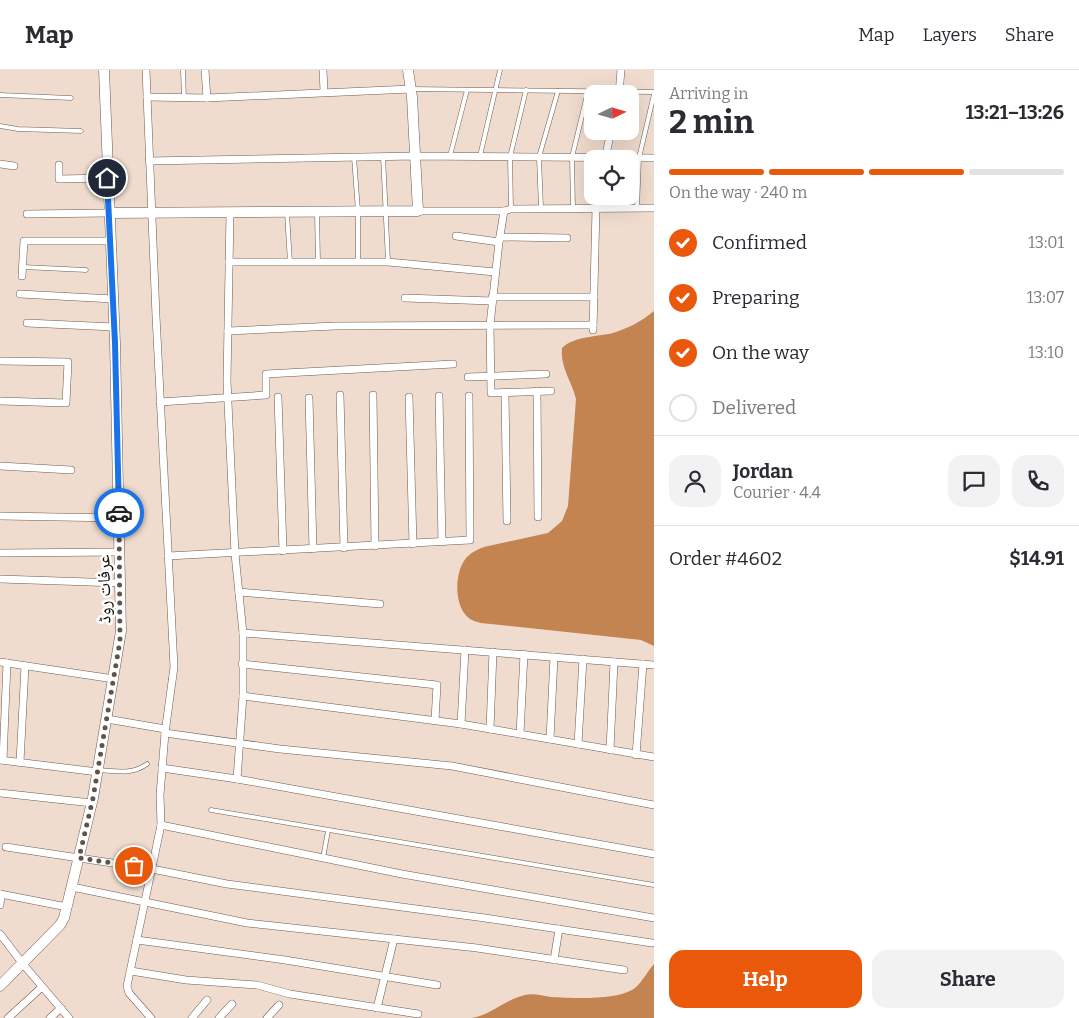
<!DOCTYPE html>
<html lang="en">
<head>
<meta charset="utf-8">
<style>
	:root { --surface:#fff; --page:#f2f2f3; --text:#2b2b33; --muted:#7c7c81; --line:#e1e1e2; --accent:#ea580c }
	body { margin:0; font-family:Bitter,"Noto Naskh Arabic",serif; background:var(--page); color:var(--text); height:100vh; display:flex; flex-direction:column; font-size:19px; white-space:nowrap }
	* { box-sizing:border-box; margin:0 }
	p { font-size:16px; color:var(--muted) }
	.icon { flex:none; width:28px; height:28px; fill:none; stroke:currentColor; stroke-width:2; stroke-linecap:round; stroke-linejoin:round }
	.map { position:relative; flex:1; overflow:hidden }
	.details { display:flex; flex-direction:column; background:var(--surface); width:425px }
	.details>* { flex:none }
	.needle { width:32px; rotate:85deg }
	.fabs { position:absolute; left:584px; top:15px; display:grid; gap:10px }
	.fabs a { display:grid; place-items:center; width:55px; height:55px; border-radius:10px; background:var(--surface); box-shadow:0 5px 20px #0002; font-size:25px }
	.pin { position:absolute; display:grid; place-items:center; width:42px; height:42px; color:#fff; margin:-21px; border:2px solid #fff; border-radius:50%; box-shadow:0 1px 5px #0007 }
	.courier { position:absolute; display:grid; place-items:center; width:50px; height:50px; margin:-25px; border:4px solid #1a73e8; border-radius:50%; background:#fff; color:#222; box-shadow:0 1px 6px #0007 }
	.overview em { font-style:normal; font-weight:700 }
	.overview div { display:flex; flex-direction:column-reverse }
	.overview { display:flex; align-items:center; justify-content:space-between; height:85px; padding:0 15px }
	h1 { font-size:32px; font-weight:700; line-height:38px }
	.bar { display:grid; grid-template-columns:repeat(4,1fr); gap:8px 5px; align-content:center; height:60px; padding:0 15px }
	.bar i { height:6px; border-radius:4px; background:var(--line) }
	.bar .on { background:var(--accent) }
	.bar p { grid-column:span 4 }
	.line { display:flex; align-items:center; gap:12px; padding:0 15px; border-top:1px solid var(--line) }
	.line div { flex:1 }
	.round { display:grid; place-items:center; flex:none; width:52px; height:52px; border-radius:15px; background:var(--page) }
	ol { padding:0 15px; list-style:none }
	li { display:flex; align-items:center; gap:15px; height:55px }
	li p { margin-inline-start:auto }
	li .icon { padding:5px; border-radius:50%; background:var(--accent); color:#fff; stroke-width:4 }
	li:last-child { color:var(--muted) }
	li i { width:28px; height:28px; border:2px solid var(--line); border-radius:50% }
	.cta { display:flex; gap:10px; margin-top:auto; padding:10px 15px }
	.cta a { flex:1; height:58px; border-radius:15px; background:var(--accent); color:#fff; font-size:20px; font-weight:700; line-height:58px; text-align:center }
	.cta a+a { background:var(--page); color:var(--text) }
	header { display:flex; align-items:center; gap:30px; box-sizing:border-box; height:70px; padding:0 25px; background:var(--surface); border-bottom:1px solid var(--line) }
	header strong { font-size:24px }
	nav { display:flex; gap:28px; margin-inline-start:auto; font-size:18px }
	main { display:flex; flex:1; min-height:0 }
	.map>svg:first-child { display:block }
	.water { fill:#c38451 }
	.lines { fill:none; stroke-linecap:round; stroke-linejoin:round }
	.lane-casing { stroke:#6c5b4f; stroke-width:5 }
	.street-casing { stroke:#6c5b4f; stroke-width:8 }
	.secondary-casing { stroke:#6c5b4f; stroke-width:11 }
	.lane { stroke:#fff; stroke-width:4 }
	.street { stroke:#fff; stroke-width:7 }
	.secondary { stroke:#fff; stroke-width:10 }
	.done { stroke:#5f544c; stroke-width:5; stroke-dasharray:0 9 }
	.route { stroke:#1a73e8; stroke-width:6 }
	.labels { text-anchor:middle; dominant-baseline:central; stroke-width:5; stroke-linejoin:round; paint-order:stroke }
	.street-label { font-size:18px; fill:#110b06; stroke:#fff }
</style>
</head>
<body>
<header>
<strong>Map</strong>
<nav><a>Map</a><a>Layers</a><a>Share</a></nav>
</header>
<main>
<div class="map">
<svg width="654" height="948" viewBox="0 0 654 948">
	<rect width="100%" height="100%" fill="#efdcce"/>
	<g class="water">
		<path d="M654 241V576L641 570 481 553C478 552 473 551 470 549 453 537 454 501 467 487 472 482 478 479 484 477L548 463 562 451 568 436 576 329C572 311 560 298 562 278 574 266 597 267 613 263 629 258 642 251 654 241Z"/>
		<path d="M654 894V948H472C491 945 506 929 525 925 533 923 543 926 551 927 573 928 617 931 635 918 642 912 648 901 654 894Z"/>
	</g>
	<g class="lines">
		<defs>
			<g id="lane">
				<path d="M183 0 184 28"/>
				<path d="M413 19 654 22"/>
				<path d="M0 25 71 28"/>
				<path d="M0 56 18 59 81 61"/>
				<path d="M383 86 388 191"/>
				<path d="M450 86 467 20"/>
				<path d="M480 86 500 0"/>
				<path d="M354 87 358 141V191"/>
				<path d="M541 138 539 87 558 21"/>
				<path d="M637 138 639 88 654 24"/>
				<path d="M511 139 510 87 526 20"/>
				<path d="M573 139 572 87 588 21"/>
				<path d="M287 142 290 193"/>
				<path d="M317 142 318 192"/>
				<path d="M23 197 86 200"/>
				<path d="M98 700C116 701 132 705 147 694"/>
				<path d="M211 740 654 815"/>
				<path d="M323 788 328 761"/>
			</g>
			<g id="street">
				<path d="M146 0 156 246 174 597 165 663 160 725 161 755 127 916 129 923 151 948"/>
				<path d="M205 0 207 28"/>
				<path d="M323 0 324 21"/>
				<path d="M619 24 621 0"/>
				<path d="M147 27 207 28 411 19"/>
				<path d="M605 89 611 61"/>
				<path d="M149 91 415 86 654 88"/>
				<path d="M0 94 14 96"/>
				<path d="M59 95V109L107 108"/>
				<path d="M603 138 604 126"/>
				<path d="M418 141H504L511 139 654 138"/>
				<path d="M504 141 499 172 490 255 491 323 551 321"/>
				<path d="M230 143 227 311 235 484 243 563V626L237 709"/>
				<path d="M27 144 109 143"/>
				<path d="M456 166 499 172"/>
				<path d="M500 167 567 168"/>
				<path d="M229 192H388L495 202"/>
				<path d="M22 206 24 171H110"/>
				<path d="M20 224 113 229"/>
				<path d="M492 227H594"/>
				<path d="M405 228 492 231"/>
				<path d="M27 253 114 257"/>
				<path d="M593 260 596 138"/>
				<path d="M228 261 335 256 593 255"/>
				<path d="M0 291 68 292 66 333 0 331"/>
				<path d="M468 307 546 304"/>
				<path d="M537 321 538 447"/>
				<path d="M505 323 507 451"/>
				<path d="M340 325 344 478"/>
				<path d="M373 325 375 476"/>
				<path d="M439 326 442 472"/>
				<path d="M278 327 283 481"/>
				<path d="M409 327 413 474"/>
				<path d="M309 328 313 479"/>
				<path d="M160 332 266 325V304L453 294"/>
				<path d="M0 396 71 400"/>
				<path d="M0 446 119 448"/>
				<path d="M0 483 120 482"/>
				<path d="M168 486 470 470 469 326"/>
				<path d="M0 509 120 513"/>
				<path d="M239 522 380 534"/>
				<path d="M243 563 654 595"/>
				<path d="M0 592 114 609"/>
				<path d="M242 594 437 615 435 650"/>
				<path d="M243 626 461 654 654 687"/>
				<path d="M107 649 165 659"/>
				<path d="M461 654 465 580"/>
				<path d="M490 659 493 582"/>
				<path d="M165 663 280 679 452 696 654 735"/>
				<path d="M520 664 524 584"/>
				<path d="M550 669 554 587"/>
				<path d="M578 674 583 589"/>
				<path d="M610 680 614 592"/>
				<path d="M636 685 643 594"/>
				<path d="M0 690 98 702"/>
				<path d="M3 690 7 593"/>
				<path d="M20 692 25 596"/>
				<path d="M162 698 237 709 654 784"/>
				<path d="M0 723 92 733"/>
				<path d="M161 755 402 804 654 848"/>
				<path d="M6 777 152 799 227 814 485 848 652 873"/>
				<path d="M72 817 247 853 477 878 624 900"/>
				<path d="M0 824 67 837"/>
				<path d="M0 835 1 824"/>
				<path d="M0 864 23 894 69 948"/>
				<path d="M137 870 285 890 437 915"/>
				<path d="M554 890 559 859"/>
				<path d="M131 901 186 910 257 915 290 924 418 944"/>
				<path d="M377 938 394 869"/>
				<path d="M8 948 42 917"/>
				<path d="M50 948 61 938"/>
				<path d="M192 948 207 930"/>
				<path d="M219 948 232 934"/>
				<path d="M267 948 279 935"/>
			</g>
			<g id="secondary">
				<path d="M109 143 418 141 412 27 408 0"/>
				<path d="M0 916 60 855 64 848 93 728 121 561 115 273 104 0"/>
			</g>
		</defs>
		<use href="#lane" class="lane-casing"/>
		<use href="#street" class="street-casing"/>
		<use href="#secondary" class="secondary-casing"/>
		<use href="#lane" class="lane"/>
		<use href="#street" class="street"/>
		<use href="#secondary" class="secondary"/>
	</g>
	<g class="lines">
		<path class="done" d="M119 443 120 571 93 728 79 788 134 796"/>
		<path class="route" d="M107 108 115 273 119 443"/>
	</g>
	<g class="labels">
		<g class="street-label">
			<text transform="translate(104 519) rotate(-91)">عرفات روڈ</text>
		</g>
	</g>
</svg>
<div class="fabs">
<a><svg class="needle" viewBox="-14 -14 28 28"><path d="M0-13l5 13h-10z" fill="#e53935"/><path d="M0 13l5-13h-10z" fill="#7c7c81"/></svg></a>
<a><svg class="icon" aria-label="locate" viewBox="0 0 24 24"><circle cx="12" cy="12" r="6"/><path d="M12 2v4M12 18v4M2 12h4M18 12h4"/></svg></a>
</div>
<div class="pin" style="left:134px;top:796px;background:#ea580c"><svg class="icon" aria-label="bag" viewBox="0 0 24 24"><path d="M5 8h14l-1 12H6zM9 8a3 3 0 0 1 6 0"/></svg></div>
<div class="pin" style="left:107px;top:108px;background:#1f2937"><svg class="icon" aria-label="home" viewBox="0 0 24 24"><path d="M3 11l9-7 9 7M6 9v11h12V9"/></svg></div>
<div class="courier" style="left:119px;top:443px"><svg class="icon" aria-label="car" viewBox="0 0 24 24"><path d="M5 17H2v-5l4-1 3-4h7l3 4 3 1v5h-3M9 17h6M6 11h13"/><circle cx="7" cy="17" r="2"/><circle cx="17" cy="17" r="2"/></svg></div>
</div>
<section class="details">
<div class="overview"><div><h1>2 min</h1><p>Arriving in</p></div><em>13:21–13:26</em></div>
<div class="bar"><i class="on"></i><i class="on"></i><i class="on"></i><i></i><p>On the way · 240 m</p></div>
<ol>
<li><svg class="icon" aria-label="check" viewBox="0 0 24 24"><path d="M5 12l5 5 9-10"/></svg>Confirmed<p>13:01</p></li>
<li><svg class="icon" aria-label="check" viewBox="0 0 24 24"><path d="M5 12l5 5 9-10"/></svg>Preparing<p>13:07</p></li>
<li><svg class="icon" aria-label="check" viewBox="0 0 24 24"><path d="M5 12l5 5 9-10"/></svg>On the way<p>13:10</p></li>
<li><i></i>Delivered</li>
</ol>
<div class="line" style="height:90px"><a class="round"><svg class="icon" aria-label="person" viewBox="0 0 24 24"><circle cx="12" cy="8" r="4"/><path d="M4 21q1-7 8-7t8 7"/></svg></a><div><b>Jordan</b><p>Courier · 4.4</p></div><a class="round"><svg class="icon" aria-label="chat" viewBox="0 0 24 24"><path d="M4 5h16v11H9l-5 4z"/></svg></a><a class="round"><svg class="icon" aria-label="phone" viewBox="0 0 24 24"><path d="M5 4h4l2 5-3 2q2 4 5 5l2-3 5 2v4C11 20 4 13 5 4z"/></svg></a></div>
<div class="line" style="height:65px"><div>Order #4602</div><b>$14.91</b></div>
<div class="cta"><a>Help</a><a>Share</a></div>
</section>
</main>
</body>
</html>
